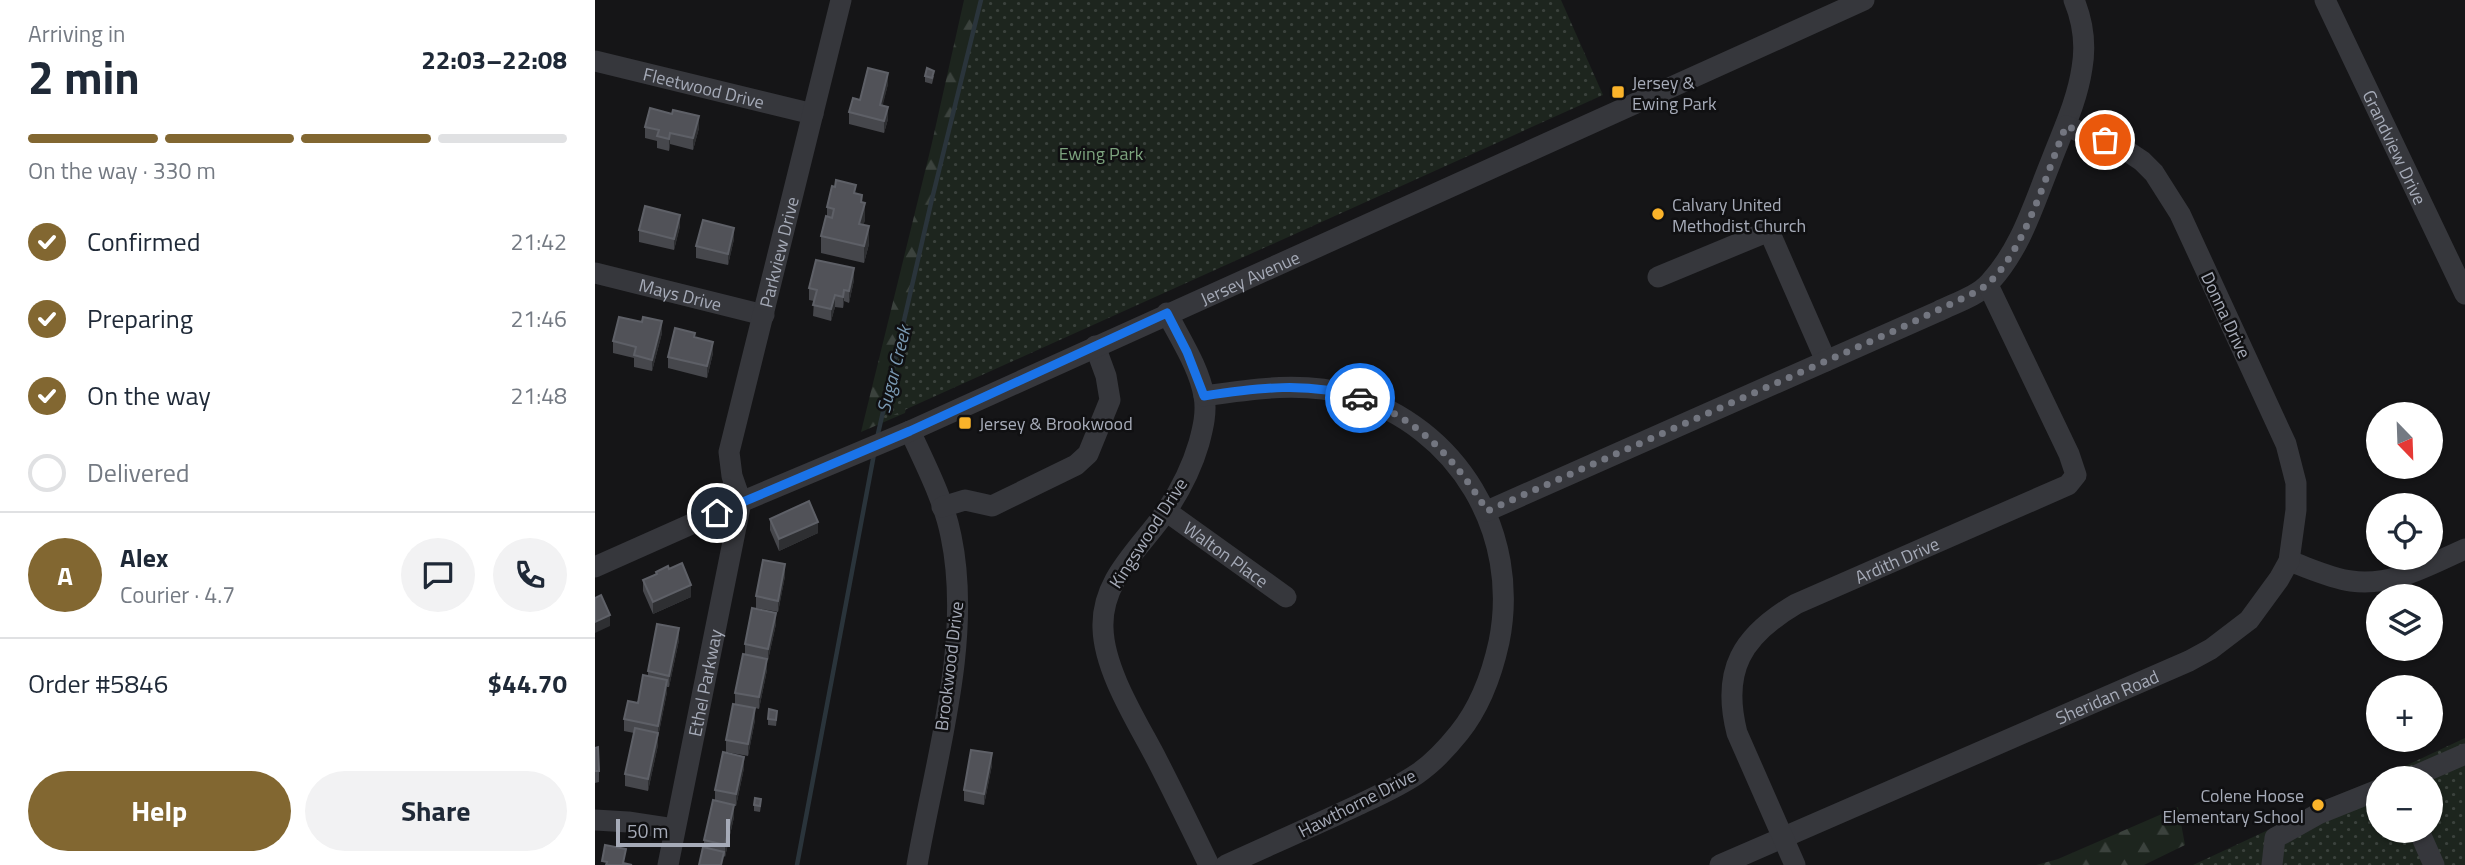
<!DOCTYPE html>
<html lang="en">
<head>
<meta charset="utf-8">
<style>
	:root { --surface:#fff; --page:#f2f2f3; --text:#1f2937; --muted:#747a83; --line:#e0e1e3; --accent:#826731 }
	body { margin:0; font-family:"Titillium Web",sans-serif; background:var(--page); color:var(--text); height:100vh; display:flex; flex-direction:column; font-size:26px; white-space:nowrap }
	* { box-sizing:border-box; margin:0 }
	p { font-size:23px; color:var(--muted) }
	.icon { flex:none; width:38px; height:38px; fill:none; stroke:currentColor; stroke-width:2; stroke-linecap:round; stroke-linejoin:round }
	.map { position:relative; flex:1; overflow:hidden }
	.details { display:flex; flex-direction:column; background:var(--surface); width:595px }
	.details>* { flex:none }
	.needle { width:46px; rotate:157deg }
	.tools { position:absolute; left:1771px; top:402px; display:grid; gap:14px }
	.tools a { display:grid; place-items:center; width:77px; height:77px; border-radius:50%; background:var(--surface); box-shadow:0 2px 5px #0004; font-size:35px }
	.scale { position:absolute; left:21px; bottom:18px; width:114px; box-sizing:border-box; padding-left:7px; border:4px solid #a6abb8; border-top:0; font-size:19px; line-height:24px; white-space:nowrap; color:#a6abb8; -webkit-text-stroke:5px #101012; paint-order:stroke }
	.pin { position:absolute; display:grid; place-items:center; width:60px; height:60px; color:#fff; margin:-30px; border:4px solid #fff; border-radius:50%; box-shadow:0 2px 7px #0007 }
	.courier { position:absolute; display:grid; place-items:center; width:70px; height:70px; margin:-35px; border:5px solid #1a73e8; border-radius:50%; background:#fff; color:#222; box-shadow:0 2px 9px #0007 }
	.headline em { font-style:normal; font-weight:700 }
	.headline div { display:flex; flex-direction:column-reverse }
	.headline { display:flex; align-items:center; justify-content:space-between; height:119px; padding:0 28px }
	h1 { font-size:46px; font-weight:700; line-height:52px }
	.bar { display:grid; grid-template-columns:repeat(4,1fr); gap:10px 7px; align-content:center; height:84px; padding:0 28px }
	.bar i { height:9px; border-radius:5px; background:var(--line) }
	.bar .selected { background:var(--accent) }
	.bar p { grid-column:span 4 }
	.line { display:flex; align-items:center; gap:18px; padding:0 28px; border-top:2px solid var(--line) }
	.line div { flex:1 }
	.round { display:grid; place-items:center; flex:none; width:74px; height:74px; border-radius:37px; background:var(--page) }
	ol { padding:0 28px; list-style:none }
	li { display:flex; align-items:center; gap:21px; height:77px }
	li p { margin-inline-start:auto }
	li .icon { padding:7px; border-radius:50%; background:var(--accent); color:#fff; stroke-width:4 }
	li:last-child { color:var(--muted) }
	li i { width:38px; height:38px; border:4px solid var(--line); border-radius:50% }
	.primary-button { display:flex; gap:14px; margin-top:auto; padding:14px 28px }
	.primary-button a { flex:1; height:80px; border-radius:42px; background:var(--accent); color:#fff; font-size:28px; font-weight:700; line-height:80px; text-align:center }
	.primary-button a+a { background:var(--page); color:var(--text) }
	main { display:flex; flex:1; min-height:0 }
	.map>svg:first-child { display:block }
	.forest { fill:url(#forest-firs) }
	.park { fill:url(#park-dots); fill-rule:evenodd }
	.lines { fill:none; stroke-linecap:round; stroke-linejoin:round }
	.stream { stroke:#2a343b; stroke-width:4.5 }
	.minor { stroke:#36373c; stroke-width:21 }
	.wall { fill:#46474c }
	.shaded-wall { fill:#2e2f32 }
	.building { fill:#515258; stroke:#5e6067; stroke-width:2 }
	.done { stroke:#737680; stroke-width:7; stroke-dasharray:0 12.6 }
	.route { stroke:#1a73e8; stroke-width:9 }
	.poi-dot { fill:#fab32a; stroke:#101012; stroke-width:2.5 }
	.labels { text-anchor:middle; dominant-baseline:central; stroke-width:5; stroke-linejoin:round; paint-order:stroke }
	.poi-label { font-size:18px; fill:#a6abb8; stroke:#101012; text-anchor:start }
	.street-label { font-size:18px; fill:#a6abb8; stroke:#101012 }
	.park-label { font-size:18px; fill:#7ca37e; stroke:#101012 }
	.water-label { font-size:19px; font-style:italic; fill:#7b9ab4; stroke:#101012 }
</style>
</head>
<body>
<main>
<section class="details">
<div class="headline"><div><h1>2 min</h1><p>Arriving in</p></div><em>22:03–22:08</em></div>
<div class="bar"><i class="selected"></i><i class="selected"></i><i class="selected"></i><i></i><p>On the way · 330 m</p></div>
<ol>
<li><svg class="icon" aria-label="check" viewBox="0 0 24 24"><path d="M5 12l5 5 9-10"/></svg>Confirmed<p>21:42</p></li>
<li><svg class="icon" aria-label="check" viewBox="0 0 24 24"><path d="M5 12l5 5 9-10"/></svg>Preparing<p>21:46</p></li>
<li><svg class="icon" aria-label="check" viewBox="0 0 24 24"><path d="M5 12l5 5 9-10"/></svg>On the way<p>21:48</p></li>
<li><i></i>Delivered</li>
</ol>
<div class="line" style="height:126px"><b class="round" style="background:var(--accent);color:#fff">A</b><div><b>Alex</b><p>Courier · 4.7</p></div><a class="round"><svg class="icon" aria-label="chat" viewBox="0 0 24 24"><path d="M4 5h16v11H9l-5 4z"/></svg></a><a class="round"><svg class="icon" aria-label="phone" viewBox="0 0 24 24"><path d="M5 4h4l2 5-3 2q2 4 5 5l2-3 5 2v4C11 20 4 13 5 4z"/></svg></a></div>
<div class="line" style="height:91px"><div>Order #5846</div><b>$44.70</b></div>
<div class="primary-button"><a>Help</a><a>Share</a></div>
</section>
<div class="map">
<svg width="1870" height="865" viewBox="0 0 1870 865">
	<defs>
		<pattern id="forest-firs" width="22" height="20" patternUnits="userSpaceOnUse" patternTransform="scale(1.75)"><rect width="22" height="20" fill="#1d251e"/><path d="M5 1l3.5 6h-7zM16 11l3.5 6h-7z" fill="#3b423d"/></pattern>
		<pattern id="park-dots" width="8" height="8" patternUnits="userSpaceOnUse" patternTransform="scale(1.75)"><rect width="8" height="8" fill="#1d251e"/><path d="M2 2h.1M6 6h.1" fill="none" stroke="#3b423d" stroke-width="1.8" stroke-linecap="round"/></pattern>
	</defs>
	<rect width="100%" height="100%" fill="#151517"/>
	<g class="forest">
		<path d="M369 0H403L310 413 266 432 336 147Z"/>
		<path d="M1583 807 1590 845 1549 865H1441L1463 859Z"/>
	</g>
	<g class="park">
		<path d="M386 0H966L1008 95 285 421Z"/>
		<path d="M1870 738V865H1598ZM1783 779H1836V831H1783Z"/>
	</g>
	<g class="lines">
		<g class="stream">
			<path d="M282 438 336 203 386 0"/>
			<path d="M202 865 279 454"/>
		</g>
		<g class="minor">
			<path id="s1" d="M1730 0 1870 294"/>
			<path id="s2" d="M0 61 218 114"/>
			<path id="s3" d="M0 273 169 315"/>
			<path d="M1063 277 1174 231 1231 361"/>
			<path d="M572 313C585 339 604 367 609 396 612 412 608 428 604 443 597 467 586 489 572 510 546 548 506 579 508 628 509 671 543 723 562 760 580 795 597 830 614 865"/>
			<path d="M609 396C657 389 708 381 756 395 863 427 926 533 904 642 897 674 885 707 864 733 852 748 838 763 822 774 803 787 782 796 761 806 718 826 675 845 631 865"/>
			<path d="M315 431C330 464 349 500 356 536 378 641 340 760 322 865"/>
			<path d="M347 507 370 500 397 506 481 465 493 454 515 400 511 376 500 346"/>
			<path id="s4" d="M571 511 691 597"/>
			<path d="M892 511 1344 311C1360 303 1383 296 1395 282 1426 248 1438 206 1455 164 1467 132 1482 102 1487 68 1491 45 1488 22 1479 0"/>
			<path d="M1694 561C1714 568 1735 578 1756 581 1797 587 1834 565 1870 549"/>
			<path id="s5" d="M0 567 146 502 315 431 1269 0"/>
			<path d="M1813 779 1870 754"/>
			<path d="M0 820 33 822 79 829"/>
			<path d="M1824 831 1839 865"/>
			<path id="s6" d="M73 865 146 502 137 476 134 452 246 0"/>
			<path id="s7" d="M1125 865 1594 661 1616 649 1654 620 1684 579 1694 561 1701 510V483L1691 444 1585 214 1559 173 1547 161 1532 151 1471 126"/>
			<path id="s8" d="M1200 865 1142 733C1126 670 1147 636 1201 604L1473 485 1481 475 1474 454 1393 285"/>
			<path d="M1677 865 1680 838 1723 814 1783 790"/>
		</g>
	</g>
	<g class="wall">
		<path d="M330 76H339L337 84 330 82Z"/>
		<path d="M293 84 287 106 293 119 289 133 254 124V112L265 100Z"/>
		<path d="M50 127 104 128 98 150 75 144 74 151 62 148V141L50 138Z"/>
		<path d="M261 193 267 202 270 220 268 225 274 244 269 263 226 253V236L232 216V207Z"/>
		<path d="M85 226 79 250 44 242V230Z"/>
		<path d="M139 239 133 265 101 258V246Z"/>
		<path d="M259 280 254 303 249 301 248 308 240 307 236 321 218 316 219 301 214 300V288Z"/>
		<path d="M67 333 57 371 39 367V358L18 353V341Z"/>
		<path d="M118 353 112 378 73 368V357Z"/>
		<path d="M175 519 223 533 184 551 175 530Z"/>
		<path d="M74 569 96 597 58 614 48 591V580L61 574V572Z"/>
		<path d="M190 576 183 612 161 608V596Z"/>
		<path d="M181 624 173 660H172V670L164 709 160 708V720L153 756 131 752V740L140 704V693L150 655V644Z"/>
		<path d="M84 640 74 687H72V692L63 737V745L53 791 30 786V774L39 733 29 731V719L43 703 53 676V671Z"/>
		<path d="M182 717 181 726 173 725V719Z"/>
		<path d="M0 748 4 771V782L0 783Z"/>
		<path d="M397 765 389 805 369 801V790Z"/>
		<path d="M149 768 141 806H139V817L130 857 129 856 109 847V840L120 801V790Z"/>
		<path d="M159 805H166L165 812 159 811Z"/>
	</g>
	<g class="shaded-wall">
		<path d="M293 73V84L285 117V105Z"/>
		<path d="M293 107V119L289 133V121Z"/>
		<path d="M104 116V128L98 150V138Z"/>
		<path d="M75 133V144L74 151V139Z"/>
		<path d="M267 195V212L270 203V220L264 242 266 202Z"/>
		<path d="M85 215V226L79 250V239Z"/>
		<path d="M274 226V244L269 263V246Z"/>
		<path d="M139 228V239L133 265V254Z"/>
		<path d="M259 268V280L254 303V291Z"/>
		<path d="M249 290V301L248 308V297Z"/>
		<path d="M240 295V307L236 321V309Z"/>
		<path d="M67 321V333L57 371V360Z"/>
		<path d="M118 342V353L112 378V366Z"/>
		<path d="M223 522V533L184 551V539Z"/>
		<path d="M190 564V576L183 612V601Z"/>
		<path d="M96 585V597L58 614V602Z"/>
		<path d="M181 613V624L173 660V649Z"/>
		<path d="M15 615V626L0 633V622Z"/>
		<path d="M84 628V640L74 687V676Z"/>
		<path d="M172 659V670L164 709V697Z"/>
		<path d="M72 680V692L63 737V745L53 791V779L63 734V726Z"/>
		<path d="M160 708V720L153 756V744Z"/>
		<path d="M397 753V765L389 805V794Z"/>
		<path d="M149 757V768L141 806V794Z"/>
		<path d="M139 805V817L130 857V845Z"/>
	</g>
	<g class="building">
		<path d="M273 68 293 73 285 105 293 107 289 121 254 112 258 98 265 100Z"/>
		<path d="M332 68 339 71 337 78 330 76Z"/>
		<path d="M55 108 77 114 78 110 104 116 98 138 75 133 74 139 62 136 64 130 50 127Z"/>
		<path d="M241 180 261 185 259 193 267 195 266 202 270 203 264 224 274 226 269 246 226 236 231 216 237 218 239 209 232 207 237 186 240 187Z"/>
		<path d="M50 206 85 215 79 239 44 230Z"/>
		<path d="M108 220 139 228 133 254 101 246Z"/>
		<path d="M221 260 259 268 254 291 249 290 248 297 240 295 236 309 218 305 222 290 214 288Z"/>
		<path d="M24 317 47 322 48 317 67 321 57 360 39 355 41 347 18 341Z"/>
		<path d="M80 328 100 333 99 337 118 342 112 366 73 357Z"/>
		<path d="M214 501 223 522 184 539 175 519Z"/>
		<path d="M168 560 190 564 183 601 161 596Z"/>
		<path d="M87 563 96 585 58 602 48 580 62 574 61 572 73 566 74 569Z"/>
		<path d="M6 595 15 615 0 622V598Z"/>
		<path d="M157 608 181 613 173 649 150 644Z"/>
		<path d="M62 624 84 628 74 676 53 671Z"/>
		<path d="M148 654 172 659 164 697 140 693Z"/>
		<path d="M48 675 72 680 63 726 29 719 33 701 43 703Z"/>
		<path d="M138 704 160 708 153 744 131 740Z"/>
		<path d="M174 709 182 711 181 720 173 719Z"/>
		<path d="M40 728 63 733 53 779 30 774Z"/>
		<path d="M3 747 4 771H0V748Z"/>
		<path d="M376 750 397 753 389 794 369 790Z"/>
		<path d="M128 752 149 757 141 794 120 790Z"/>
		<path d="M160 798 166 799 165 806 159 805Z"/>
		<path d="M118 800 139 805 130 845 109 840Z"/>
		<path d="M10 845 31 849 28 863 37 865H11L12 862 7 861Z"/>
		<path d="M108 847 129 852 126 865H104Z"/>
	</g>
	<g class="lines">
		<path class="done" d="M765 398C823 418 861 460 892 511L1299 331 1383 291C1427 264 1451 173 1471 126L1510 140"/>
		<path class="route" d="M122 513 315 431 572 313 592 352 609 396C661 388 714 381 765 398"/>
	</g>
	<g class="poi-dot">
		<rect x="1016" y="85" width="14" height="14" rx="3.5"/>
		<circle cx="1063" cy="214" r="7"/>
		<rect x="363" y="416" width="14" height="14" rx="3.5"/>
		<circle cx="1723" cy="805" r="7"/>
	</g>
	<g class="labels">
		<g class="poi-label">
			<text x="1037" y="82">Jersey &amp;<tspan x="1037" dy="21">Ewing Park</tspan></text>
			<text x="1077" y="204">Calvary United<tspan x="1077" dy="21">Methodist Church</tspan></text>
			<text x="384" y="423">Jersey &amp; Brookwood</text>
			<text x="1709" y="795" text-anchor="end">Colene Hoose<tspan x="1709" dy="21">Elementary School</tspan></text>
		</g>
		<g class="street-label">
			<text stroke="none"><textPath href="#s2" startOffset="112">Fleetwood Drive</textPath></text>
			<text stroke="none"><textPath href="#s1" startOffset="163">Grandview Drive</textPath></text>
			<text stroke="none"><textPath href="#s6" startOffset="628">Parkview Drive</textPath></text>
			<text stroke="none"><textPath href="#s5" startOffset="716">Jersey Avenue</textPath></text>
			<text stroke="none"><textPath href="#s3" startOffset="88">Mays Drive</textPath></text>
			<text transform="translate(1631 315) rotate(65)">Donna Drive</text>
			<text transform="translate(553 533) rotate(-57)">Kingswood Drive</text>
			<text stroke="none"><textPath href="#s4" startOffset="74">Walton Place</textPath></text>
			<text stroke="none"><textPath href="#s8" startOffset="410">Ardith Drive</textPath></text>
			<text transform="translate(354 666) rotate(-83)">Brookwood Drive</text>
			<text stroke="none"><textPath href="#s6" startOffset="186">Ethel Parkway</textPath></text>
			<text stroke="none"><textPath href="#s7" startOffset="422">Sheridan Road</textPath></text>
			<text transform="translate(762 803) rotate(-27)">Hawthorne Drive</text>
		</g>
		<g class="park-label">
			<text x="506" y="153">Ewing Park</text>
		</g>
		<g class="water-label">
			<text transform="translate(298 369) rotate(-76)">Sugar Creek</text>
		</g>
	</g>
</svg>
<div class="tools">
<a><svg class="needle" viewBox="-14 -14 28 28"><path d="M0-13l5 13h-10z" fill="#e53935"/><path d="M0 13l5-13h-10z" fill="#747a83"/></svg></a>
<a><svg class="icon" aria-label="locate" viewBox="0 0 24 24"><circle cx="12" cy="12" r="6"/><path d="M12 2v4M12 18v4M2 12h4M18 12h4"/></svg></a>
<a><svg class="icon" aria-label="layers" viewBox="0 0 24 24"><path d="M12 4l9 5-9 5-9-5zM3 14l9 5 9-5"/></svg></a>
<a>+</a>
<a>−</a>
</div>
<div class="scale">50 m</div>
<div class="pin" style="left:1510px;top:140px;background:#ea580c"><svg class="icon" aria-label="bag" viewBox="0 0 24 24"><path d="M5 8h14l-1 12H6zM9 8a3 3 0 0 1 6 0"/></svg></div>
<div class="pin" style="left:122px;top:513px;background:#1f2937"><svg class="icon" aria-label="home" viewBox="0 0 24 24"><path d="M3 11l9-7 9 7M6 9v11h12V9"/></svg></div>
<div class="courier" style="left:765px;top:398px"><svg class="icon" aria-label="car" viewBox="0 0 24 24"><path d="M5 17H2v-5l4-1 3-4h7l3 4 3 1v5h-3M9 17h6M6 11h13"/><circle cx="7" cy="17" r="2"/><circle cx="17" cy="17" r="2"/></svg></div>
</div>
</main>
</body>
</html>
